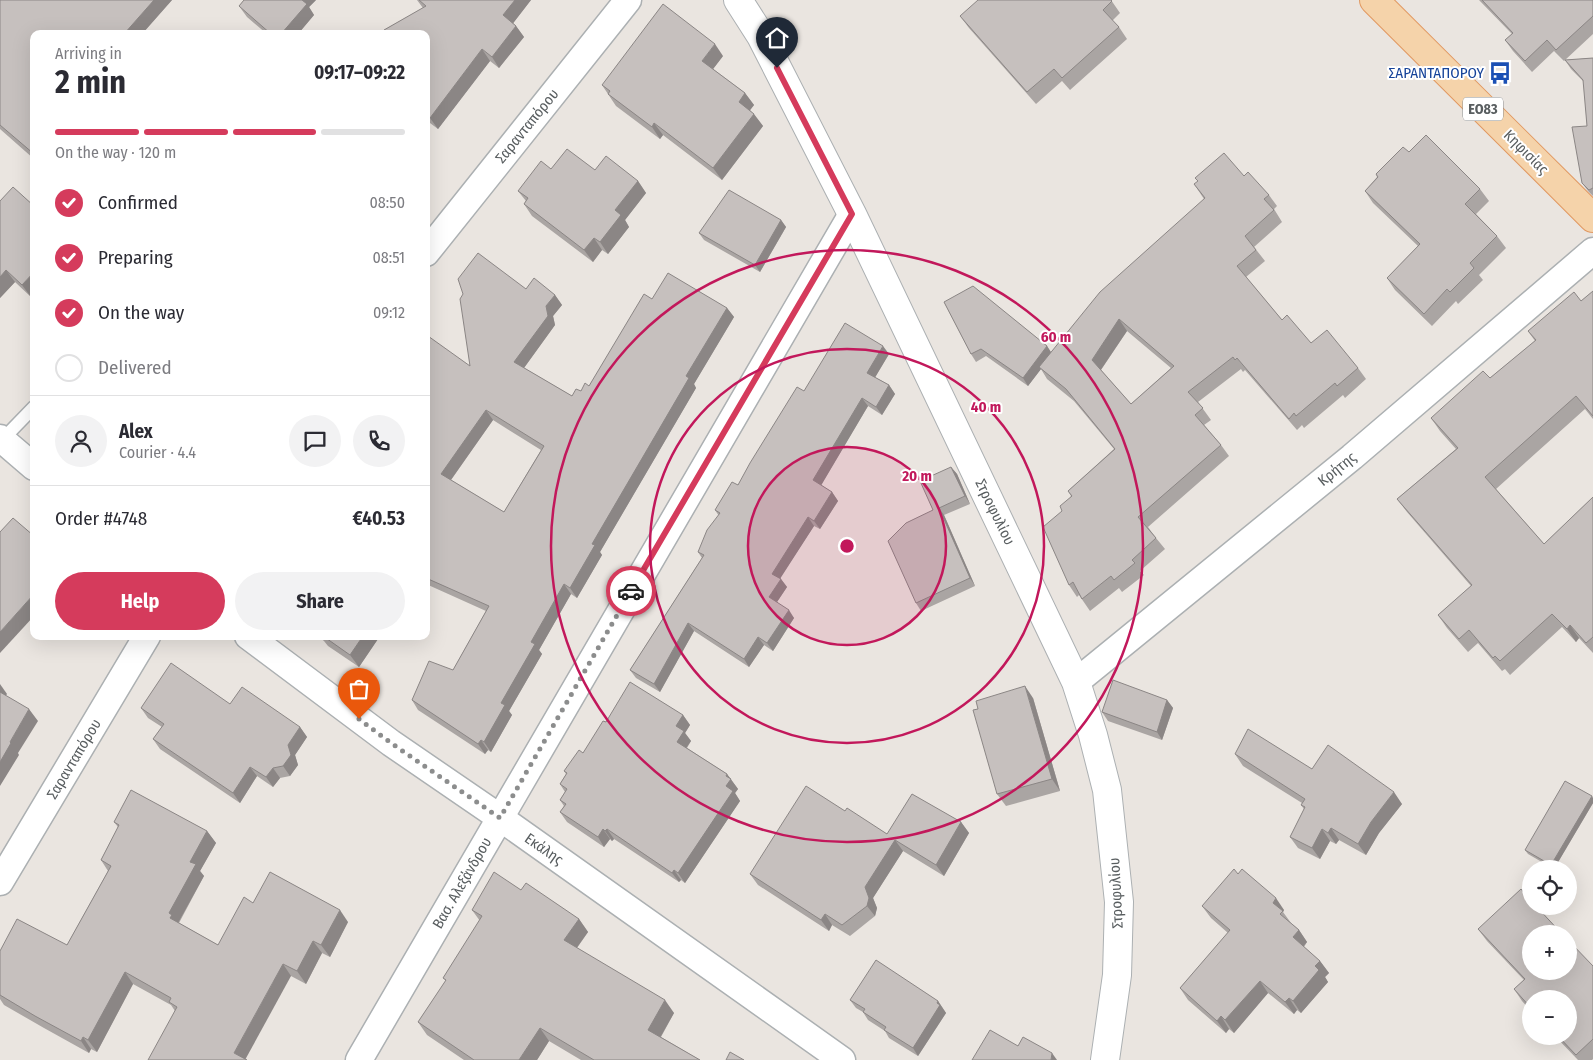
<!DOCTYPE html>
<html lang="en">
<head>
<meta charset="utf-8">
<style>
	:root { --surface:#fff; --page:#f2f2f3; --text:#2b2b33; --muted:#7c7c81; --line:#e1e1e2; --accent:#d53b5c }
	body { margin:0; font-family:"Fira Sans Condensed",sans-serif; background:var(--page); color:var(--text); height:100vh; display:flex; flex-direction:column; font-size:19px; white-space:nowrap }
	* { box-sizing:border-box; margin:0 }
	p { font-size:16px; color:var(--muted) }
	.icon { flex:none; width:28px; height:28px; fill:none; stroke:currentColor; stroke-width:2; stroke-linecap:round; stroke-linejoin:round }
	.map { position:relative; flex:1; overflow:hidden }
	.drawer { position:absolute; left:30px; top:30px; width:400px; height:610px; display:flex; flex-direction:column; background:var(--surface); border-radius:10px; box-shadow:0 5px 20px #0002 }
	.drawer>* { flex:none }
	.fabs { position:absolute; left:1522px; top:860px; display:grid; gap:10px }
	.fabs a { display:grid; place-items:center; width:55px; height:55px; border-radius:50%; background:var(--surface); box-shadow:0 5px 20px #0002; font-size:25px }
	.pin { position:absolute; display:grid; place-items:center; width:42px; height:42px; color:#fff; margin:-51px -21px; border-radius:50% 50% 50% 0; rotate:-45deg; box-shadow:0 0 5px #0007 }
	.pin .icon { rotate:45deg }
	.courier { position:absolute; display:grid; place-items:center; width:50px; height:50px; margin:-25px; border:4px solid #d53b5c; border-radius:50%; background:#fff; color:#222; box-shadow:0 1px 6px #0007 }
	.overview em { font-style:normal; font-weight:700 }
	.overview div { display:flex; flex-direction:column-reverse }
	.overview { display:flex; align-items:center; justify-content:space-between; height:85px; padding:0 25px }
	h1 { font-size:32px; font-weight:700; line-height:38px }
	.bar { display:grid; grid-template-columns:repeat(4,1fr); gap:8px 5px; align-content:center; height:60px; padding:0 25px }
	.bar i { height:6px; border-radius:4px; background:var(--line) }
	.bar .active { background:var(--accent) }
	.bar p { grid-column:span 4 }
	.line { display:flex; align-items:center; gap:12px; padding:0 25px; border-top:1px solid var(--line) }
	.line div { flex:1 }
	.round { display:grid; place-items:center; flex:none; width:52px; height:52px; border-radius:26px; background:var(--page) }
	ol { padding:0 25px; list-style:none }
	li { display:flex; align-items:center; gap:15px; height:55px }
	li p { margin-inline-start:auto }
	li .icon { padding:5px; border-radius:50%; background:var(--accent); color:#fff; stroke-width:4 }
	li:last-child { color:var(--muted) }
	li i { width:28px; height:28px; border:2px solid var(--line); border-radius:50% }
	.action { display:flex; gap:10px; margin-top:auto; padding:10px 25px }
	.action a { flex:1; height:58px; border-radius:30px; background:var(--accent); color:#fff; font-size:20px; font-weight:700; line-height:58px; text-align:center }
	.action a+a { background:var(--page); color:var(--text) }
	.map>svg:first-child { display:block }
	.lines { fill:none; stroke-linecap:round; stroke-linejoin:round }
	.service-casing { stroke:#acb0b2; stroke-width:15 }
	.minor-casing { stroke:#acb0b2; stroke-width:29 }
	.tertiary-casing { stroke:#acb0b2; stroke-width:30 }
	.primary-casing { stroke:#e19962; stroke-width:30 }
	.service { stroke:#fff; stroke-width:12 }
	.minor { stroke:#fff; stroke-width:26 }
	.tertiary { stroke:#fff; stroke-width:28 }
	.primary { stroke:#f5d3aa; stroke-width:28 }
	.wall { fill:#aaa5a3; fill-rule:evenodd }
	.shaded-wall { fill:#8b8685 }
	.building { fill:#c6c0be; stroke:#8b8685; fill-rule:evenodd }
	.done { stroke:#8c8d8d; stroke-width:5; stroke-dasharray:0 9 }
	.route { stroke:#d53b5c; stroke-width:6 }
	.ring { fill:none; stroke:#c2185b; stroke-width:2.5 }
	.labels { text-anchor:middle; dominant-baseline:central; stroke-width:4; stroke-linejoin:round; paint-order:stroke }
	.shield { fill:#fff; stroke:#8b8e90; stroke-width:1 }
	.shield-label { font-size:14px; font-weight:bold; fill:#595e60 }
	.transit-label { font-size:15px; fill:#164399; stroke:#fff; text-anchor:end }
	.street-label { font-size:15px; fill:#595e60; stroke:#fff }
	.centre { fill:#c2185b; stroke:#fff; stroke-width:2.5 }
	.ring-label { font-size:15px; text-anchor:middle; font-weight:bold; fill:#c2185b; stroke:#fff; stroke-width:4; stroke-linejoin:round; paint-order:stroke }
</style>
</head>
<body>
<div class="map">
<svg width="1593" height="1060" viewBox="0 0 1593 1060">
	<rect width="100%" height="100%" fill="#eae5e0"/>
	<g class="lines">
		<defs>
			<path id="service" d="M2 440 34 407"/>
			<g id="minor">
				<path d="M426 253 628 0"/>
				<path d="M0 438 34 467"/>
				<path d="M248 636 391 743 499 817 842 1060"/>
				<path d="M1076 682 1352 457 1593 251"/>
				<path d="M0 882 147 636"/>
				<path d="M359 1060 852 214"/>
			</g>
			<path id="tertiary" d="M738 0 761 36 852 214 1076 682 1093 735 1107 790 1119 902 1117 975 1105 1060"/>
			<path id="primary" d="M1374 0 1593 218"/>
		</defs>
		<use href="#service" class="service-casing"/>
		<use href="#minor" class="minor-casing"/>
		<use href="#tertiary" class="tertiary-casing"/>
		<use href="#primary" class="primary-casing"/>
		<use href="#service" class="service"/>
		<use href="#minor" class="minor"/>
		<use href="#tertiary" class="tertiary"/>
		<use href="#primary" class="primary"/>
	</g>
	<g class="wall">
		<path d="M0 0H172L142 34H34V159L0 129Z"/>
		<path d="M244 0H316L309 7 314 15 298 34H267L247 17 239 6Z"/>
		<path d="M417 0H531L513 23 516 26 524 37 499 68 490 61 438 129 426 120V34H387L384 30 423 8Z"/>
		<path d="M1111 0 1120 13 1112 21 1119 27 1127 39 1070 90 1062 81 1036 104 969 28 960 16Z"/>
		<path d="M1479 0H1593V34L1564 61 1554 51 1532 72 1513 51 1505 40 1512 34Z"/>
		<path d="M723 56 713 69 745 93 754 105 750 110 763 126 722 180 663 135 660 139 616 106 602 85Z"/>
		<path d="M1593 58V196L1588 191 1582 183 1587 126 1584 82 1571 69 1565 60Z"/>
		<path d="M1409 152 1480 189 1489 201 1476 214 1497 236 1506 248 1479 275 1483 280 1458 304 1456 301 1432 326 1395 290 1387 278 1418 246 1373 203 1365 191 1377 177 1376 174Z"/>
		<path d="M551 169 595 170 638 181 646 193 625 220 629 227 608 254 602 250 593 262 532 216 524 204 526 201 518 191Z"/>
		<path d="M1244 176 1269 195 1277 206 1274 209 1282 222 1254 247 1265 261 1246 277 1282 320 1311 343 1358 368 1366 379 1345 398 1343 395 1304 428 1302 425 1297 430 1245 370 1243 372 1241 369 1198 402 1211 420 1204 425 1221 445 1229 456 1148 527 1156 538 1165 549 1140 571 1144 575 1122 592 1119 588 1090 611 1079 595 1077 597 1069 585 1062 511 1071 496 1068 491 1114 449 1074 401 1047 379 1041 369 1028 386 986 356 976 362 971 354 944 302 1047 346 1051 352 1204 199 1194 184ZM1127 331 1171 368 1131 404 1101 370Z"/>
		<path d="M0 201 31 297 15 282 0 298Z"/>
		<path d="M781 220 786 227 760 272 704 240 699 233Z"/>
		<path d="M526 289 555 295 562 305 553 316 555 325 524 368 572 396 589 386 652 299 727 308 734 317 694 384 696 388 600 552 602 555 577 598 571 594 539 650 542 654 509 711 512 715 491 752 488 750 485 754 418 710 412 700 453 670 486 611 426 584V339L470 366 463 294ZM493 420 541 450 504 512 451 480Z"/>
		<path d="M1593 291V419L1585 409 1496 489 1544 544 1593 497V653L1579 638 1576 642 1562 627 1510 675 1505 669 1502 671 1478 643 1468 652 1447 628 1438 615 1471 586 1407 512 1397 499 1456 449 1440 431 1431 418 1490 378 1535 341 1528 331 1581 301Z"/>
		<path d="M889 354 875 377 889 385 895 394 882 415 868 406 821 485 832 492 838 501 820 529 814 526 780 578 787 587 777 602 794 618 773 651 764 645 749 667 694 631 660 692 636 678 630 670 702 558 698 552 719 516 715 510 738 485 804 391Z"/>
		<path d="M951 467 957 474 970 504 944 515 975 586 921 611 916 603 933 510Z"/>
		<path d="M318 636H380L359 667 328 646 324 641Z"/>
		<path d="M1033 698 1060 791 1006 806 997 794Z"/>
		<path d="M1167 700 1173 708 1162 740 1108 721 1102 712Z"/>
		<path d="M230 704 300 727 307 737 295 755 298 765 290 776 280 778 273 787 257 776 240 803 160 749 153 739 162 727 148 718 141 708Z"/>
		<path d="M683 715 690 725 685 733 691 741 687 748 727 774 738 789 735 793 740 801 685 883 681 880 679 882 614 839 612 841 610 839 604 847 567 822 560 812 564 806 560 800 565 792 560 784 566 774 564 771 583 753 606 722Z"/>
		<path d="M1235 754 1312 769 1402 804 1379 833 1366 855 1339 840 1336 844 1330 841 1320 859 1298 848 1290 837 1304 809 1301 805 1302 803 1243 766Z"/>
		<path d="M1593 798V803L1554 869 1528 854 1525 850Z"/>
		<path d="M845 811 887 834 961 822 969 833 944 876 903 851 873 898 877 908 875 916 850 936 832 925 829 931 758 885 750 874Z"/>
		<path d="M114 822 207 831 216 843 200 871 204 876 179 923 218 945 253 903 348 922 330 957 322 953 306 984 291 976 175 1011 171 1005 133 984 97 1052 91 1049 89 1053 44 1028 4 1005 0 999V951L67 945 108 871 101 860 118 827Z"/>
		<path d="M1238 874 1284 910 1283 912 1291 923 1299 930 1307 942 1304 947 1320 961 1329 973 1325 977 1328 982 1301 1013 1297 1010 1294 1014 1268 993 1234 1033 1229 1029 1226 1033 1188 1000 1180 988 1228 933 1211 918 1202 906Z"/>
		<path d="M521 890 579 919 588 932 577 948 674 1013 661 1037 700 1060H581L549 1041 537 1060H464L427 1035 418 1022 446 981 443 978 480 921 472 910Z"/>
		<path d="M1478 929 1593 966V1059L1592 1060H1578L1555 1036H1569L1531 999V1011L1522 1001 1514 989 1524 980 1487 941Z"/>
		<path d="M850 1000 938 1001 946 1013 918 1056 889 1038 885 1031 868 1020 863 1012 856 1008Z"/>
	</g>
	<g class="shaded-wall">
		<path d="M154 0H172L142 34H124Z"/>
		<path d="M301 0H316L309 7 314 15 298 34H281Z"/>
		<path d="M515 0H531L511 26 503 15Z"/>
		<path d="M516 26 524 37 499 68 492 57Z"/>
		<path d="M715 44 723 56 710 73 702 61Z"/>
		<path d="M482 49 490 61 438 129 430 118Z"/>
		<path d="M745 93 754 105 747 114 739 102Z"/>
		<path d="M754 114 763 126 722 180 713 168Z"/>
		<path d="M654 123 663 135 660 139 652 127Z"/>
		<path d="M638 181 646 193 625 220 629 227 608 254 600 242 615 210Z"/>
		<path d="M781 220 786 227 760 272 755 265Z"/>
		<path d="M594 238 602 250 593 262 584 250Z"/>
		<path d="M6 270 15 282 0 298V277Z"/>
		<path d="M34 272V293L31 297 22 285Z"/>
		<path d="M555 295 562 305 553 316 555 325 521 372 514 362 546 306Z"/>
		<path d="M727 308 734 317 694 384 696 388 600 552 602 555 577 598 570 588 592 544 686 376Z"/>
		<path d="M1119 319 1127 331 1100 371 1092 360Z"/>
		<path d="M883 346 889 354 873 381 867 373Z"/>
		<path d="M1047 346 1052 354 1039 367 1041 369 1028 386 1023 378Z"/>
		<path d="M889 385 895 394 882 415 876 407Z"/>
		<path d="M862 398 868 406 819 489 813 480Z"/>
		<path d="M486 410 493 420 448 484 441 474Z"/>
		<path d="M951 467 957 474 970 504 965 496Z"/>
		<path d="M832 492 838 501 820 529 814 521Z"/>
		<path d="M939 508 944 515 975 586 970 578Z"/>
		<path d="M808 517 814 526 778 582 772 574Z"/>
		<path d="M781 579 787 587 775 605 769 597Z"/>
		<path d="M564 584 571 594 539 650 542 654 509 711 512 715 491 752 484 742 501 703 531 642Z"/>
		<path d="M34 594V616L0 653V632Z"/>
		<path d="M789 610 794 618 773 651 767 643Z"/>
		<path d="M688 623 694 631 660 692 654 684Z"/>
		<path d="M1570 625 1579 638 1576 642 1567 629Z"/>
		<path d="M363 636H380L359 667 350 655Z"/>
		<path d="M758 637 764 645 749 667 744 659Z"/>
		<path d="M0 684 7 694 3 700 0 696Z"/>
		<path d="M1025 686 1033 698 1060 791 1052 779Z"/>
		<path d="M1167 700 1173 708 1162 740 1157 732Z"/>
		<path d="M29 709 38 721 18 753 19 755 0 786V762L10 742Z"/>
		<path d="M683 715 690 725 685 733 691 741 684 751 677 742 676 726Z"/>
		<path d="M300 727 307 737 295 755 298 765 290 776 283 766 288 745Z"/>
		<path d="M481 740 488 750 485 754 478 744Z"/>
		<path d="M250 767 257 776 240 803 233 793Z"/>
		<path d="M273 768 280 778 273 787 266 777Z"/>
		<path d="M727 774 738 789 735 793 740 801 685 883 678 873 726 786V776Z"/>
		<path d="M1394 792 1402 804 1379 833 1366 855 1358 844 1371 822Z"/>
		<path d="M1592 796 1593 798V803L1554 869 1551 865Z"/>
		<path d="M961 822 969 833 944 876 936 865Z"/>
		<path d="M1331 828 1339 840 1336 844 1328 833Z"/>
		<path d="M603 829 610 839 604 847 598 837Z"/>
		<path d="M607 829 614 839 612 841 605 831Z"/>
		<path d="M1322 829 1330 841 1320 859 1312 848Z"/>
		<path d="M207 831 216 843 200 871 204 876 178 923 170 918 169 913 190 862Z"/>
		<path d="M895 840 903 851 873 898 877 908 875 916 867 906 865 887Z"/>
		<path d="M674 870 681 880 679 882 672 873Z"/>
		<path d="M1276 898 1284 910 1283 912 1273 903Z"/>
		<path d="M340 910 348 922 330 957 321 945Z"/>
		<path d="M825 914 832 925 829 931 821 920Z"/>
		<path d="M579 919 588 932 573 953 564 940Z"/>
		<path d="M1299 930 1307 942 1301 949 1293 937Z"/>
		<path d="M313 941 322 953 306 984 297 971Z"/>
		<path d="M1320 961 1329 973 1325 977 1328 982 1301 1013 1293 1001 1315 966Z"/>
		<path d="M283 964 291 976 245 1060 234 1053Z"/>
		<path d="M125 972 133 984 97 1052 88 1040Z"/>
		<path d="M1260 981 1268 993 1234 1033 1225 1020Z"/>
		<path d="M1289 998 1297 1010 1294 1014 1285 1002Z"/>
		<path d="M665 1000 674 1013 657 1043 648 1030Z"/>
		<path d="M938 1001 946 1013 918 1056 913 1048Z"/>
		<path d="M1221 1016 1229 1029 1226 1033 1217 1021Z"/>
		<path d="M540 1028 549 1041 537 1060H519Z"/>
		<path d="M83 1037 91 1049 89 1053 81 1041Z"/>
		<path d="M1052 1053 1057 1060H1051Z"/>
	</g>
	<g class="building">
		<path d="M0 0H154L124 34H34V154L0 125Z"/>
		<path d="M244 0H302L307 4 281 34H271L239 6Z"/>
		<path d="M419 0H515L503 15 516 26 492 57 482 49 430 118 426 114V34H388L384 30 426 6Z"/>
		<path d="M978 0H1111L1112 1 1103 10 1119 27 1062 78 1054 69 1027 92 960 16Z"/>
		<path d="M1482 0H1593V16L1556 50 1547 40 1525 61 1505 40 1513 33Z"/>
		<path d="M663 4 715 44 702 61 745 93 739 102 754 114 713 168 654 123 652 127 608 94 610 91 602 85Z"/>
		<path d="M1593 58V188L1589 190 1582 183 1572 127 1587 126 1583 80 1565 60Z"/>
		<path d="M1426 135 1480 189 1465 204 1497 236 1470 263 1474 268 1450 292 1447 289 1424 314 1387 278 1420 244 1365 191 1378 177 1376 174 1403 147 1409 152Z"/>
		<path d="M567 149 595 170 606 156 638 181 615 210 621 215 600 242 594 238 584 250 524 204 528 198 518 191 541 161 551 169Z"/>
		<path d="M1224 153 1244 176 1248 172 1269 195 1264 199 1274 210 1245 236 1256 250 1237 266 1282 320 1287 315 1311 343 1327 330 1358 368 1337 386 1335 383 1296 416 1294 413 1289 419 1237 358 1235 360 1233 357 1188 392 1203 408 1195 415 1221 445 1138 517 1156 538 1132 560 1135 563 1114 580 1111 576 1082 599 1073 582 1069 585 1043 527 1062 511 1060 506 1072 496 1068 491 1115 449 1066 389 1039 367 1100 292 1205 198 1194 184 1198 181 1195 178ZM1119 319 1174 366 1131 404 1092 360Z"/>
		<path d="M13 187 34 206V272L22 285 6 270 0 277V201Z"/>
		<path d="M729 190 781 220 755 265 699 233Z"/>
		<path d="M478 253 526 289 534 278 555 295 546 306 548 316 514 362 572 396 576 389 581 391 585 383 589 386 644 294 652 299 668 273 727 308 686 376 689 378 592 544 595 545 570 588 564 584 531 642 535 644 501 703 505 705 484 742 481 740 478 744 412 700 429 661 453 670 489 606 426 578V339L428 336 470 366 460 299 463 294 458 279ZM486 410 544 446 504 512 441 474Z"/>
		<path d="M973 286 1047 346 1023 378 981 349 971 354 944 302Z"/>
		<path d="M1593 291V416L1576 396 1485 477 1544 544 1593 497V637L1586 643 1570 625 1567 629 1552 614 1500 661 1495 656 1493 658 1469 630 1459 639 1438 615 1472 585 1397 499 1458 448 1431 418 1483 371 1490 378 1536 340 1528 331 1574 292 1581 301Z"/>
		<path d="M845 323 883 346 867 373 889 385 876 407 862 398 813 480 832 492 814 521 808 517 772 574 781 579 769 597 789 610 767 643 758 637 744 659 688 623 654 684 630 670 704 555 698 552 707 530 720 513 715 510 732 482 738 485 750 463 797 387 804 391Z"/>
		<path d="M951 467 965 496 939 508 970 578 916 603 888 541 906 523 933 510 920 481Z"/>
		<path d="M13 518 34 536V594L0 632V532Z"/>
		<path d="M323 636H363L350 655Z"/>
		<path d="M171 663 230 704 242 687 300 727 288 745 291 755 283 766 273 768 266 777 250 767 233 793 153 739 164 724 141 708Z"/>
		<path d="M1113 680 1167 700 1157 732 1102 712Z"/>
		<path d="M630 682 683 715 676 726 684 731 677 742 727 774 726 776 731 779 726 786 733 791 678 873 674 870 672 873 607 829 605 831 603 829 598 837 560 812 566 804 560 800 567 789 560 784 567 773 564 771 579 750 583 753 603 721 606 722Z"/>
		<path d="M1025 686 1052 779 997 794 973 710 978 709 976 701Z"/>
		<path d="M0 692 29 709 10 742 11 743 0 762Z"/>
		<path d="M1248 729 1312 769 1328 745 1394 792 1371 822 1358 844 1331 828 1328 833 1322 829 1312 848 1290 837 1305 807 1301 805 1305 799 1235 754Z"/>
		<path d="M1565 781 1592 796 1551 865 1525 850Z"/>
		<path d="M806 786 845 811 847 808 887 834 912 794 961 822 936 865 895 840 865 887 869 898 867 906 842 925 825 914 821 920 750 874Z"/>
		<path d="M131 790 207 831 190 862 196 864 169 913 172 915 170 918 218 945 244 897 253 903 270 872 340 910 321 945 313 941 297 971 283 964 234 1053 247 1060H148L177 1007 169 1002 171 998 125 972 88 1040 83 1037 81 1041 35 1016 0 995V951L17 919 67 945 111 866 101 860 119 825 114 822Z"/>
		<path d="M1234 869 1238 874 1242 869 1276 898 1273 903 1283 911 1280 914 1299 930 1293 937 1320 961 1315 966 1319 970 1293 1001 1289 998 1285 1002 1260 981 1225 1020 1221 1016 1217 1021 1180 988 1230 930 1202 906Z"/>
		<path d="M494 872 521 890 526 883 579 919 564 940 665 1000 648 1030 700 1060H594L540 1028 519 1060H474L418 1022 446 980 443 978 482 916 472 910Z"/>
		<path d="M1521 889 1531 901V906H1536L1562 934H1531V971H1569V941L1593 966V1039L1576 1055 1558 1036H1569V999H1531V1008L1514 989 1525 979 1478 929Z"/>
		<path d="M876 960 938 1001 937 1003 940 1005 913 1048 884 1030 886 1027 863 1012 865 1009 850 1000Z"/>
		<path d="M990 1030 1018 1046 1023 1037 1052 1053 1051 1060H972Z"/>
		<path d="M730 1052 744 1060H726Z"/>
	</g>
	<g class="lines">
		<path class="done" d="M359 719 391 743 500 818 631 591"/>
		<path class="route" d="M631 591 852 214 777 68"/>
	</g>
	<circle cx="847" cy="546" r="99" fill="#c2185b" fill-opacity=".12"/>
	<g class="ring">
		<circle cx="847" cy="546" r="99"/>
		<circle cx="847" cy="546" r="197"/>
		<circle cx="847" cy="546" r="296"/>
	</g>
	<defs>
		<symbol id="bus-bare" viewBox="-9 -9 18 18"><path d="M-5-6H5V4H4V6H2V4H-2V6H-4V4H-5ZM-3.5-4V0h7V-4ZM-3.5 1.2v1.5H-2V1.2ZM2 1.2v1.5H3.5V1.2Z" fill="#1a4fb4" stroke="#fff" stroke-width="2.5" paint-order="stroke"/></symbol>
	</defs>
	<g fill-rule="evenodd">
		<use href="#bus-bare" x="1484" y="57" width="32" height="32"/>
	</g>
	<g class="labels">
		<rect class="shield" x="1463" y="97.5" width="40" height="23" rx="4"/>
		<g class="shield-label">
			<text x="1483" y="109">ΕΟ83</text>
		</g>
		<g class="transit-label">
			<text x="1484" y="73">ΣΑΡΑΝΤΑΠΟΡΟΥ</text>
		</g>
		<g class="street-label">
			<text transform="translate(527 126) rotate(-51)">Σαρανταπόρου</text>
			<text transform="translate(1526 152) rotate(45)">Κηφισίας</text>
			<text transform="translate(1337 469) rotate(-39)">Κρήτης</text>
			<text transform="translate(995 512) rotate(64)">Στροφυλίου</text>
			<text transform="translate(74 759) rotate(-59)">Σαρανταπόρου</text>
			<text transform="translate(544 849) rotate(35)">Εκάλης</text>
			<text transform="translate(462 883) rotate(-60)">Βασ. Αλεξάνδρου</text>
			<text transform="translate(1116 893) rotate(-93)">Στροφυλίου</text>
		</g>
	</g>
	<circle cx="847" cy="546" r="8" class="centre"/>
	<g class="ring-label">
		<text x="1056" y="342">60 m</text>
		<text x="986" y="412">40 m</text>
		<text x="917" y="481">20 m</text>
	</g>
</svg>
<div class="fabs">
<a><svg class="icon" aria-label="locate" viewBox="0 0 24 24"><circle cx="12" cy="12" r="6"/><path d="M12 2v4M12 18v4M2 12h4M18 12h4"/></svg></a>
<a>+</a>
<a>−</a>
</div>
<div class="pin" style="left:359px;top:719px;background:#ea580c"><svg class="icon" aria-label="bag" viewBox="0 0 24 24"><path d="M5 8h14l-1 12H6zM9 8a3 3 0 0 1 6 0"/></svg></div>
<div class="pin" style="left:777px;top:68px;background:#1f2937"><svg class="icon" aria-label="home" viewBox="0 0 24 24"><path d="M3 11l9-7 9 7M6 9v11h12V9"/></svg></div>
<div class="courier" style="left:631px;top:591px"><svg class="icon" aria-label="car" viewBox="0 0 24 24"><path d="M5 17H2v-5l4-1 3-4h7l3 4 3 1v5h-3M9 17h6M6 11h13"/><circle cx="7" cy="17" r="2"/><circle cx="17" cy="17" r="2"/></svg></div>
<section class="drawer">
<div class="overview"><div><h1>2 min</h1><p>Arriving in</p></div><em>09:17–09:22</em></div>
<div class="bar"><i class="active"></i><i class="active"></i><i class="active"></i><i></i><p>On the way · 120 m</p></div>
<ol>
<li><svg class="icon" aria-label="check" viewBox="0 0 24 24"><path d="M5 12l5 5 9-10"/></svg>Confirmed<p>08:50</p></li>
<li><svg class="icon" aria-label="check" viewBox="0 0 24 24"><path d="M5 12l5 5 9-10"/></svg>Preparing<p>08:51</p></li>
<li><svg class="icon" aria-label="check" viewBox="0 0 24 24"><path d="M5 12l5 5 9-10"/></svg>On the way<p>09:12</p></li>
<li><i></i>Delivered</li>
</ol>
<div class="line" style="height:90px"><a class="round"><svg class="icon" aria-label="person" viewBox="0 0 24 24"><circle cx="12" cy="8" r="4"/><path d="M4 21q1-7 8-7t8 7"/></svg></a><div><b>Alex</b><p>Courier · 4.4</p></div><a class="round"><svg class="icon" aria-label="chat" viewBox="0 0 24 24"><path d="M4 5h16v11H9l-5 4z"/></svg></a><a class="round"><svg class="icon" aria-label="phone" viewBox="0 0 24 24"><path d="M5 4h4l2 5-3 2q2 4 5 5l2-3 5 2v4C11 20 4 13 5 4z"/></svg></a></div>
<div class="line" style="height:65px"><div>Order #4748</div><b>€40.53</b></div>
<div class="action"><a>Help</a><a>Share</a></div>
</section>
</div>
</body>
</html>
